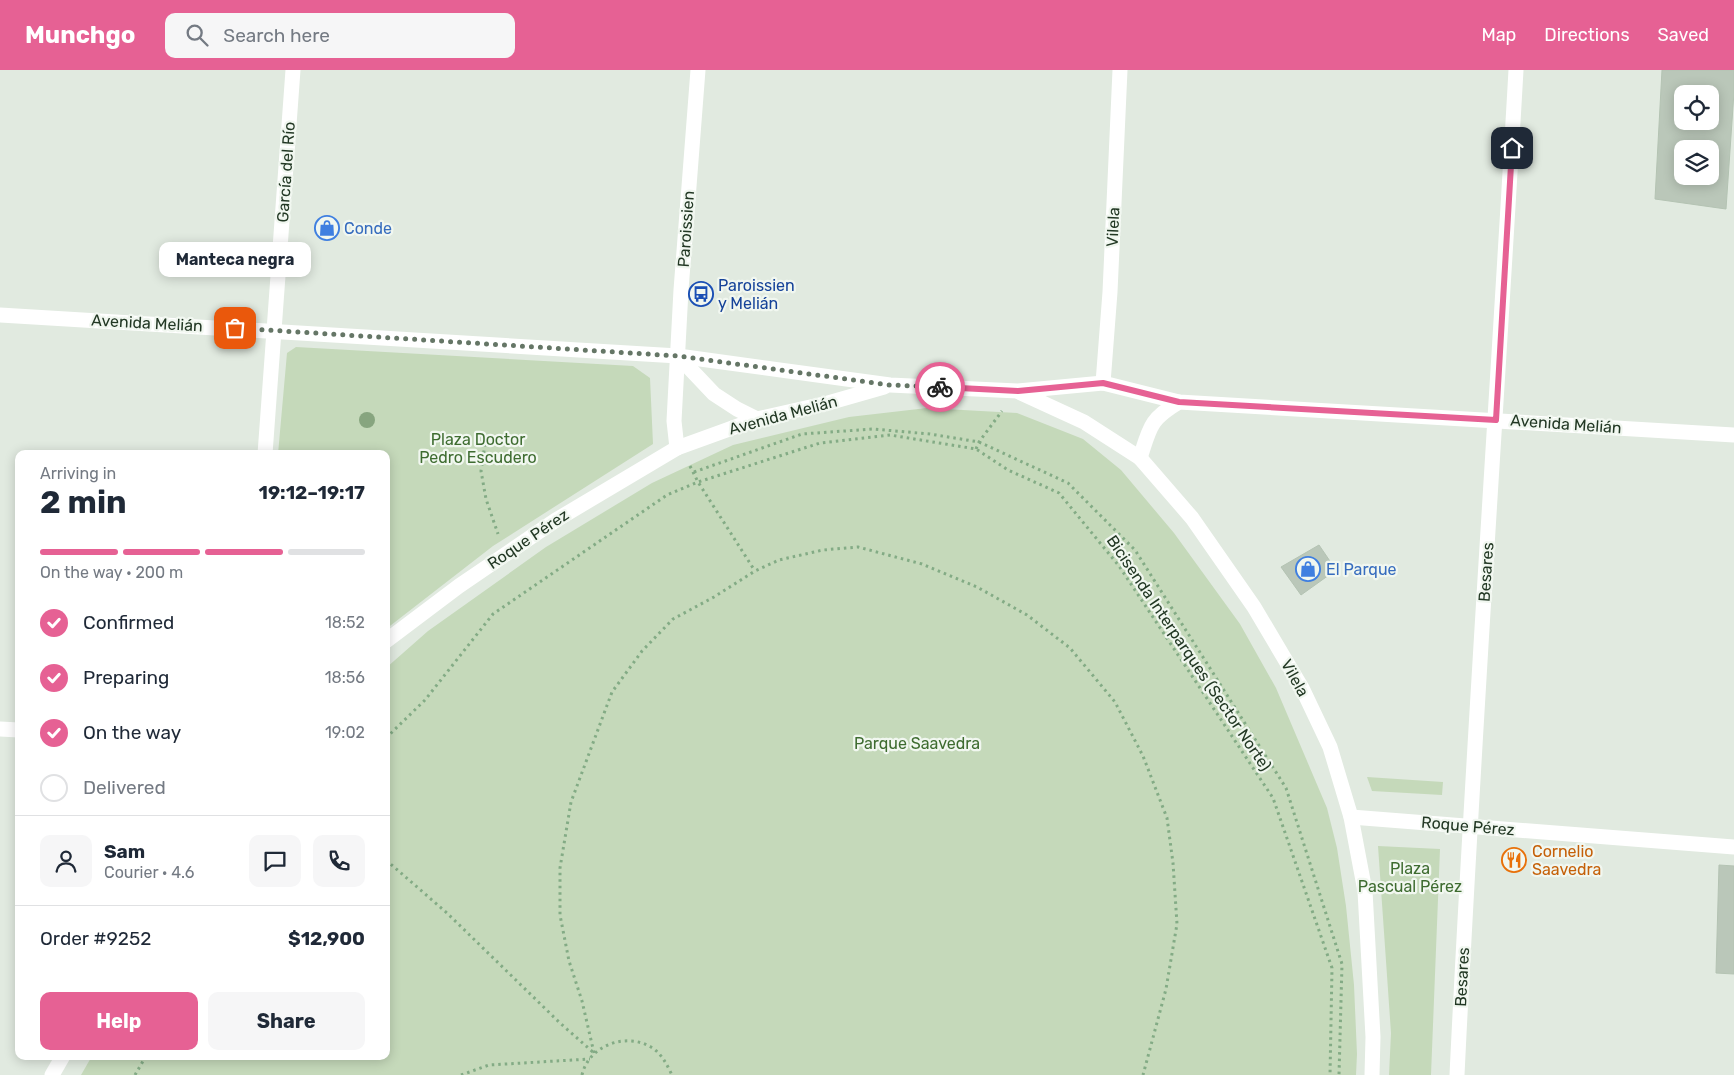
<!DOCTYPE html>
<html lang="en">
<head>
<meta charset="utf-8">
<style>
	:root { --surface:#fff; --page:#f6f6f7; --text:#1f2937; --muted:#747a83; --line:#e0e1e3; --accent:#e66194 }
	body { margin:0; font-family:Rubik,sans-serif; background:var(--page); color:var(--text); height:100vh; display:flex; flex-direction:column; font-size:19px; white-space:nowrap }
	* { box-sizing:border-box; margin:0 }
	p { font-size:16px; color:var(--muted) }
	.icon { flex:none; width:28px; height:28px; fill:none; stroke:currentColor; stroke-width:2; stroke-linecap:round; stroke-linejoin:round }
	.map { position:relative; flex:1; overflow:hidden }
	.drawer { position:absolute; left:15px; top:380px; width:375px; height:610px; display:flex; flex-direction:column; background:var(--surface); border-radius:10px; box-shadow:0 2px 12px #0003 }
	.drawer>* { flex:none }
	.fabs { position:absolute; left:1674px; top:15px; display:grid; gap:10px }
	.fabs a { display:grid; place-items:center; width:45px; height:45px; border-radius:10px; background:var(--surface); box-shadow:0 2px 12px #0003; font-size:25px }
	.pin { position:absolute; display:grid; place-items:center; width:42px; height:42px; color:#fff; margin:-21px; border-radius:10px; box-shadow:0 2px 8px #0006 }
	.courier { position:absolute; display:grid; place-items:center; width:50px; height:50px; margin:-25px; border:4px solid #e66194; border-radius:50%; background:#fff; color:#222; box-shadow:0 1px 6px #0007 }
	.bubble { position:absolute; height:35px; border-radius:10px; background:var(--surface); box-shadow:0 2px 12px #0003; font-size:16px; font-weight:700; line-height:35px; text-align:center }
	.headline em { font-style:normal; font-weight:700 }
	.headline div { display:flex; flex-direction:column-reverse }
	.headline { display:flex; align-items:center; justify-content:space-between; height:85px; padding:0 25px }
	h1 { font-size:32px; font-weight:700; line-height:38px }
	.bar { display:grid; grid-template-columns:repeat(4,1fr); gap:8px 5px; align-content:center; height:60px; padding:0 25px }
	.bar i { height:6px; border-radius:4px; background:var(--line) }
	.bar .active { background:var(--accent) }
	.bar p { grid-column:span 4 }
	.line { display:flex; align-items:center; gap:12px; padding:0 25px; border-top:1px solid var(--line) }
	.line div { flex:1 }
	.round { display:grid; place-items:center; flex:none; width:52px; height:52px; border-radius:10px; background:var(--page) }
	ol { padding:0 25px; list-style:none }
	li { display:flex; align-items:center; gap:15px; height:55px }
	li p { margin-inline-start:auto }
	li .icon { padding:5px; border-radius:50%; background:var(--accent); color:#fff; stroke-width:4 }
	li:last-child { color:var(--muted) }
	li i { width:28px; height:28px; border:2px solid var(--line); border-radius:50% }
	.primary-button { display:flex; gap:10px; margin-top:auto; padding:10px 25px }
	.primary-button a { flex:1; height:58px; border-radius:10px; background:var(--accent); color:#fff; font-size:20px; font-weight:700; line-height:58px; text-align:center }
	.primary-button a+a { background:var(--page); color:var(--text) }
	header { display:flex; align-items:center; gap:30px; box-sizing:border-box; height:70px; padding:0 25px; background:var(--accent); color:#fff }
	header strong { font-size:24px }
	nav { display:flex; gap:28px; margin-inline-start:auto; font-size:18px }
	.search { width:350px; height:45px; background:var(--page); display:flex; align-items:center; gap:12px; box-sizing:border-box; padding:0 18px; border-radius:10px; color:var(--muted); font-size:19px }
	.map>svg:first-child { display:block }
	.green { fill:#c5d9ba }
	.building { fill:#bac7b9; stroke:#b4c3b3; fill-rule:evenodd }
	.lines { fill:none; stroke-linecap:round; stroke-linejoin:round }
	.path { stroke:#83ab85; stroke-width:3; stroke-dasharray:2.5 4; stroke-linecap:butt }
	.minor { stroke:#fff; stroke-width:15 }
	.tertiary { stroke:#fff; stroke-width:15 }
	.tree { fill:#87a57f }
	.done { stroke:#657666; stroke-width:5; stroke-dasharray:0 9 }
	.route { stroke:#e66194; stroke-width:6 }
	.labels { text-anchor:middle; dominant-baseline:central; stroke-width:4.5; stroke-linejoin:round; paint-order:stroke }
	.street-label { font-size:16px; fill:#223824; stroke:#f1f7f0 }
	.shop-label { font-size:16px; fill:#366cbe; stroke:#f1f7f0; text-anchor:start }
	.transit-label { font-size:16px; fill:#164399; stroke:#f1f7f0; text-anchor:start }
	.park-label { font-size:16px; fill:#3e6c30; stroke:#f1f7f0 }
	.food-label { font-size:16px; fill:#c56008; stroke:#f1f7f0; text-anchor:start }
</style>
</head>
<body>
<header>
<strong>Munchgo</strong>
<div class="search"><svg class="icon" aria-label="search" viewBox="0 0 24 24"><circle cx="10" cy="10" r="6"/><path d="M15 15l6 6"/></svg>Search here</div>
<nav><a>Map</a><a>Directions</a><a>Saved</a></nav>
</header>
<div class="map">
<svg width="1734" height="1005" viewBox="0 0 1734 1005">
	<rect width="100%" height="100%" fill="#e1eae0"/>
	<g class="green">
		<path d="M296 277 633 296 650 308 653 374 493 476 386 559V384H278L287 283Z"/>
		<path d="M927 338 1017 343 1083 369 1121 400 1174 463 1240 554 1276 618 1327 738 1337 778 1346 836 1354 915 1357 984 1356 1005H81L92 986H386V598L428 561 546 477 652 413 733 375 849 347Z"/>
		<path d="M1367 707 1443 712 1442 725 1372 721Z"/>
		<path d="M1378 776 1440 779 1431 1005H1389L1391 963Z"/>
	</g>
	<g class="building">
		<path d="M1662 0H1734V22L1726 139 1655 129ZM1682 24H1710V51H1682ZM1682 79H1710V106H1682Z"/>
		<path d="M1319 475 1336 500 1301 525 1281 497Z"/>
		<path d="M1719 795 1734 796V904L1716 903Z"/>
	</g>
	<g class="lines">
		<g class="path">
			<path d="M485 374 481 401 486 429 498 464"/>
			<path d="M976 379 979 372 1002 341"/>
			<path d="M690 396 698 412 755 501"/>
			<path d="M694 402 802 364 873 359 930 364 979 372 1068 413 1135 480 1286 718 1342 894 1339 1005"/>
			<path d="M386 668 425 630 493 544 667 425 698 412 820 373 890 365 976 379 1008 400 1059 423 1119 496 1273 728 1332 898 1330 1005"/>
			<path d="M386 790 447 843 560 953 594 983"/>
			<path d="M594 983 582 931 569 891 560 845V798L571 732 612 622 642 581 673 549 714 527 755 501 779 490 823 480 858 477 922 494 977 517 1027 545 1070 578 1115 632 1143 686 1167 748 1173 793 1177 854 1166 919 1143 1005"/>
			<path d="M135 1005 146 986"/>
			<path d="M461 1005 489 995 590 989"/>
			<path d="M582 1005C589 974 629 961 654 979 663 986 667 995 672 1005"/>
		</g>
		<g class="minor">
			<path d="M1103 313 1110 222 1120 0"/>
			<path d="M677 378 674 351 681 220 698 0"/>
			<path d="M265 384 293 0"/>
			<path d="M0 659 19 660"/>
			<path d="M1351 747 1734 777"/>
			<path d="M1457 1005C1473 670 1497 335 1516 0"/>
		</g>
		<g class="tertiary">
			<path d="M0 245 678 286 890 315 1018 321 1103 313 1179 332 1734 365"/>
			<path d="M678 286 714 324 737 339 757 349"/>
			<path d="M1019 322 1084 352 1140 388 1192 448 1254 537 1302 618 1330 677 1351 747 1365 821 1373 967 1372 1005"/>
			<path d="M1140 388C1150 357 1150 349 1179 332"/>
			<path d="M386 571 459 516 556 450 677 378 757 349 828 333 884 317"/>
			<path d="M52 1005 63 986"/>
		</g>
	</g>
	<circle class="tree" cx="367" cy="350" r="8"/>
	<g class="lines">
		<path class="done" d="M235 258 678 286 890 315 940 317"/>
		<path class="route" d="M940 317 1018 321 1103 313 1179 332 1496 350 1512 78"/>
	</g>
	<defs>
		<symbol id="shop-ring" viewBox="-11 -11 22 22"><circle r="9.5" fill="#f1f7f0" stroke="#3f7fe0" stroke-width="1.5"/><path d="M-5-2.5h2.3a2.7 3.5 0 0 1 5.4 0H5L5.5 6h-11ZM-1.5-2.5h3a1.5 2.3 0 0 0-3 0Z" fill="#3f7fe0"/></symbol>
		<symbol id="bus-ring" viewBox="-11 -11 22 22"><circle r="9.5" fill="#f1f7f0" stroke="#1a4fb4" stroke-width="1.5"/><path d="M-5-6H5V4H4V6H2V4H-2V6H-4V4H-5ZM-3.5-4V0h7V-4ZM-3.5 1.2v1.5H-2V1.2ZM2 1.2v1.5H3.5V1.2Z" fill="#1a4fb4"/></symbol>
		<symbol id="restaurant-ring" viewBox="-11 -11 22 22"><circle r="9.5" fill="#f1f7f0" stroke="#e8710a" stroke-width="1.5"/><path d="M-5-6h1v4h1v-4h1v4h1v-4h1v5L-1.5 .5V6h-2V.5L-5-1ZM5-6V6H3V1.5H1.5Q1.5-4 5-6Z" fill="#e8710a"/></symbol>
	</defs>
	<g fill-rule="evenodd">
		<use href="#shop-ring" x="313" y="144" width="28" height="28"/>
		<use href="#bus-ring" x="687" y="210" width="28" height="28"/>
		<use href="#shop-ring" x="1294" y="485" width="28" height="28"/>
		<use href="#restaurant-ring" x="1500" y="776" width="28" height="28"/>
	</g>
	<g class="labels">
		<g class="street-label">
			<text transform="translate(286 102) rotate(-86)">García del Río</text>
			<text transform="translate(1113 157) rotate(-87)">Vilela</text>
			<text transform="translate(686 159) rotate(-86)">Paroissien</text>
			<text transform="translate(147 253) rotate(3)">Avenida Melián</text>
			<text transform="translate(783 345) rotate(-15)">Avenida Melián</text>
			<text transform="translate(1566 354) rotate(4)">Avenida Melián</text>
			<text transform="translate(528 469) rotate(-34)">Roque Pérez</text>
			<text transform="translate(1486 502) rotate(-86)">Besares</text>
			<text transform="translate(1189 583) rotate(56)">Bicisenda Interparques (Sector Norte)</text>
			<text transform="translate(1295 608) rotate(61)">Vilela</text>
			<text transform="translate(1468 756) rotate(5)">Roque Pérez</text>
			<text transform="translate(1462 907) rotate(-87)">Besares</text>
		</g>
		<g class="shop-label">
			<text x="344" y="158">Conde</text>
			<text x="1326" y="499">El Parque</text>
		</g>
		<g class="transit-label">
			<text x="718" y="215">Paroissien<tspan x="718" dy="18">y Melián</tspan></text>
		</g>
		<g class="park-label">
			<text x="478" y="369">Plaza Doctor<tspan x="478" dy="18">Pedro Escudero</tspan></text>
			<text x="917" y="673">Parque Saavedra</text>
			<text x="1410" y="798">Plaza<tspan x="1410" dy="18">Pascual Pérez</tspan></text>
		</g>
		<g class="food-label">
			<text x="1532" y="781">Cornelio<tspan x="1532" dy="18">Saavedra</tspan></text>
		</g>
	</g>
</svg>
<div class="fabs">
<a><svg class="icon" aria-label="locate" viewBox="0 0 24 24"><circle cx="12" cy="12" r="6"/><path d="M12 2v4M12 18v4M2 12h4M18 12h4"/></svg></a>
<a><svg class="icon" aria-label="layers" viewBox="0 0 24 24"><path d="M12 4l9 5-9 5-9-5zM3 14l9 5 9-5"/></svg></a>
</div>
<div class="pin" style="left:235px;top:258px;background:#ea580c"><svg class="icon" aria-label="bag" viewBox="0 0 24 24"><path d="M5 8h14l-1 12H6zM9 8a3 3 0 0 1 6 0"/></svg></div>
<div class="pin" style="left:1512px;top:78px;background:#1f2937"><svg class="icon" aria-label="home" viewBox="0 0 24 24"><path d="M3 11l9-7 9 7M6 9v11h12V9"/></svg></div>
<div class="courier" style="left:940px;top:317px"><svg class="icon" aria-label="bike" viewBox="0 0 24 24"><circle cx="6" cy="16" r="4"/><circle cx="18" cy="16" r="4"/><path d="M6 16l4-8h5l3 8M10 8l3 8H6M13 5h3"/></svg></div>
<div class="bubble" style="left:159px;top:172px;width:152px">Manteca negra</div>
<section class="drawer">
<div class="headline"><div><h1>2 min</h1><p>Arriving in</p></div><em>19:12–19:17</em></div>
<div class="bar"><i class="active"></i><i class="active"></i><i class="active"></i><i></i><p>On the way · 200 m</p></div>
<ol>
<li><svg class="icon" aria-label="check" viewBox="0 0 24 24"><path d="M5 12l5 5 9-10"/></svg>Confirmed<p>18:52</p></li>
<li><svg class="icon" aria-label="check" viewBox="0 0 24 24"><path d="M5 12l5 5 9-10"/></svg>Preparing<p>18:56</p></li>
<li><svg class="icon" aria-label="check" viewBox="0 0 24 24"><path d="M5 12l5 5 9-10"/></svg>On the way<p>19:02</p></li>
<li><i></i>Delivered</li>
</ol>
<div class="line" style="height:90px"><a class="round"><svg class="icon" aria-label="person" viewBox="0 0 24 24"><circle cx="12" cy="8" r="4"/><path d="M4 21q1-7 8-7t8 7"/></svg></a><div><b>Sam</b><p>Courier · 4.6</p></div><a class="round"><svg class="icon" aria-label="chat" viewBox="0 0 24 24"><path d="M4 5h16v11H9l-5 4z"/></svg></a><a class="round"><svg class="icon" aria-label="phone" viewBox="0 0 24 24"><path d="M5 4h4l2 5-3 2q2 4 5 5l2-3 5 2v4C11 20 4 13 5 4z"/></svg></a></div>
<div class="line" style="height:65px"><div>Order #9252</div><b>$12,900</b></div>
<div class="primary-button"><a>Help</a><a>Share</a></div>
</section>
</div>
</body>
</html>
